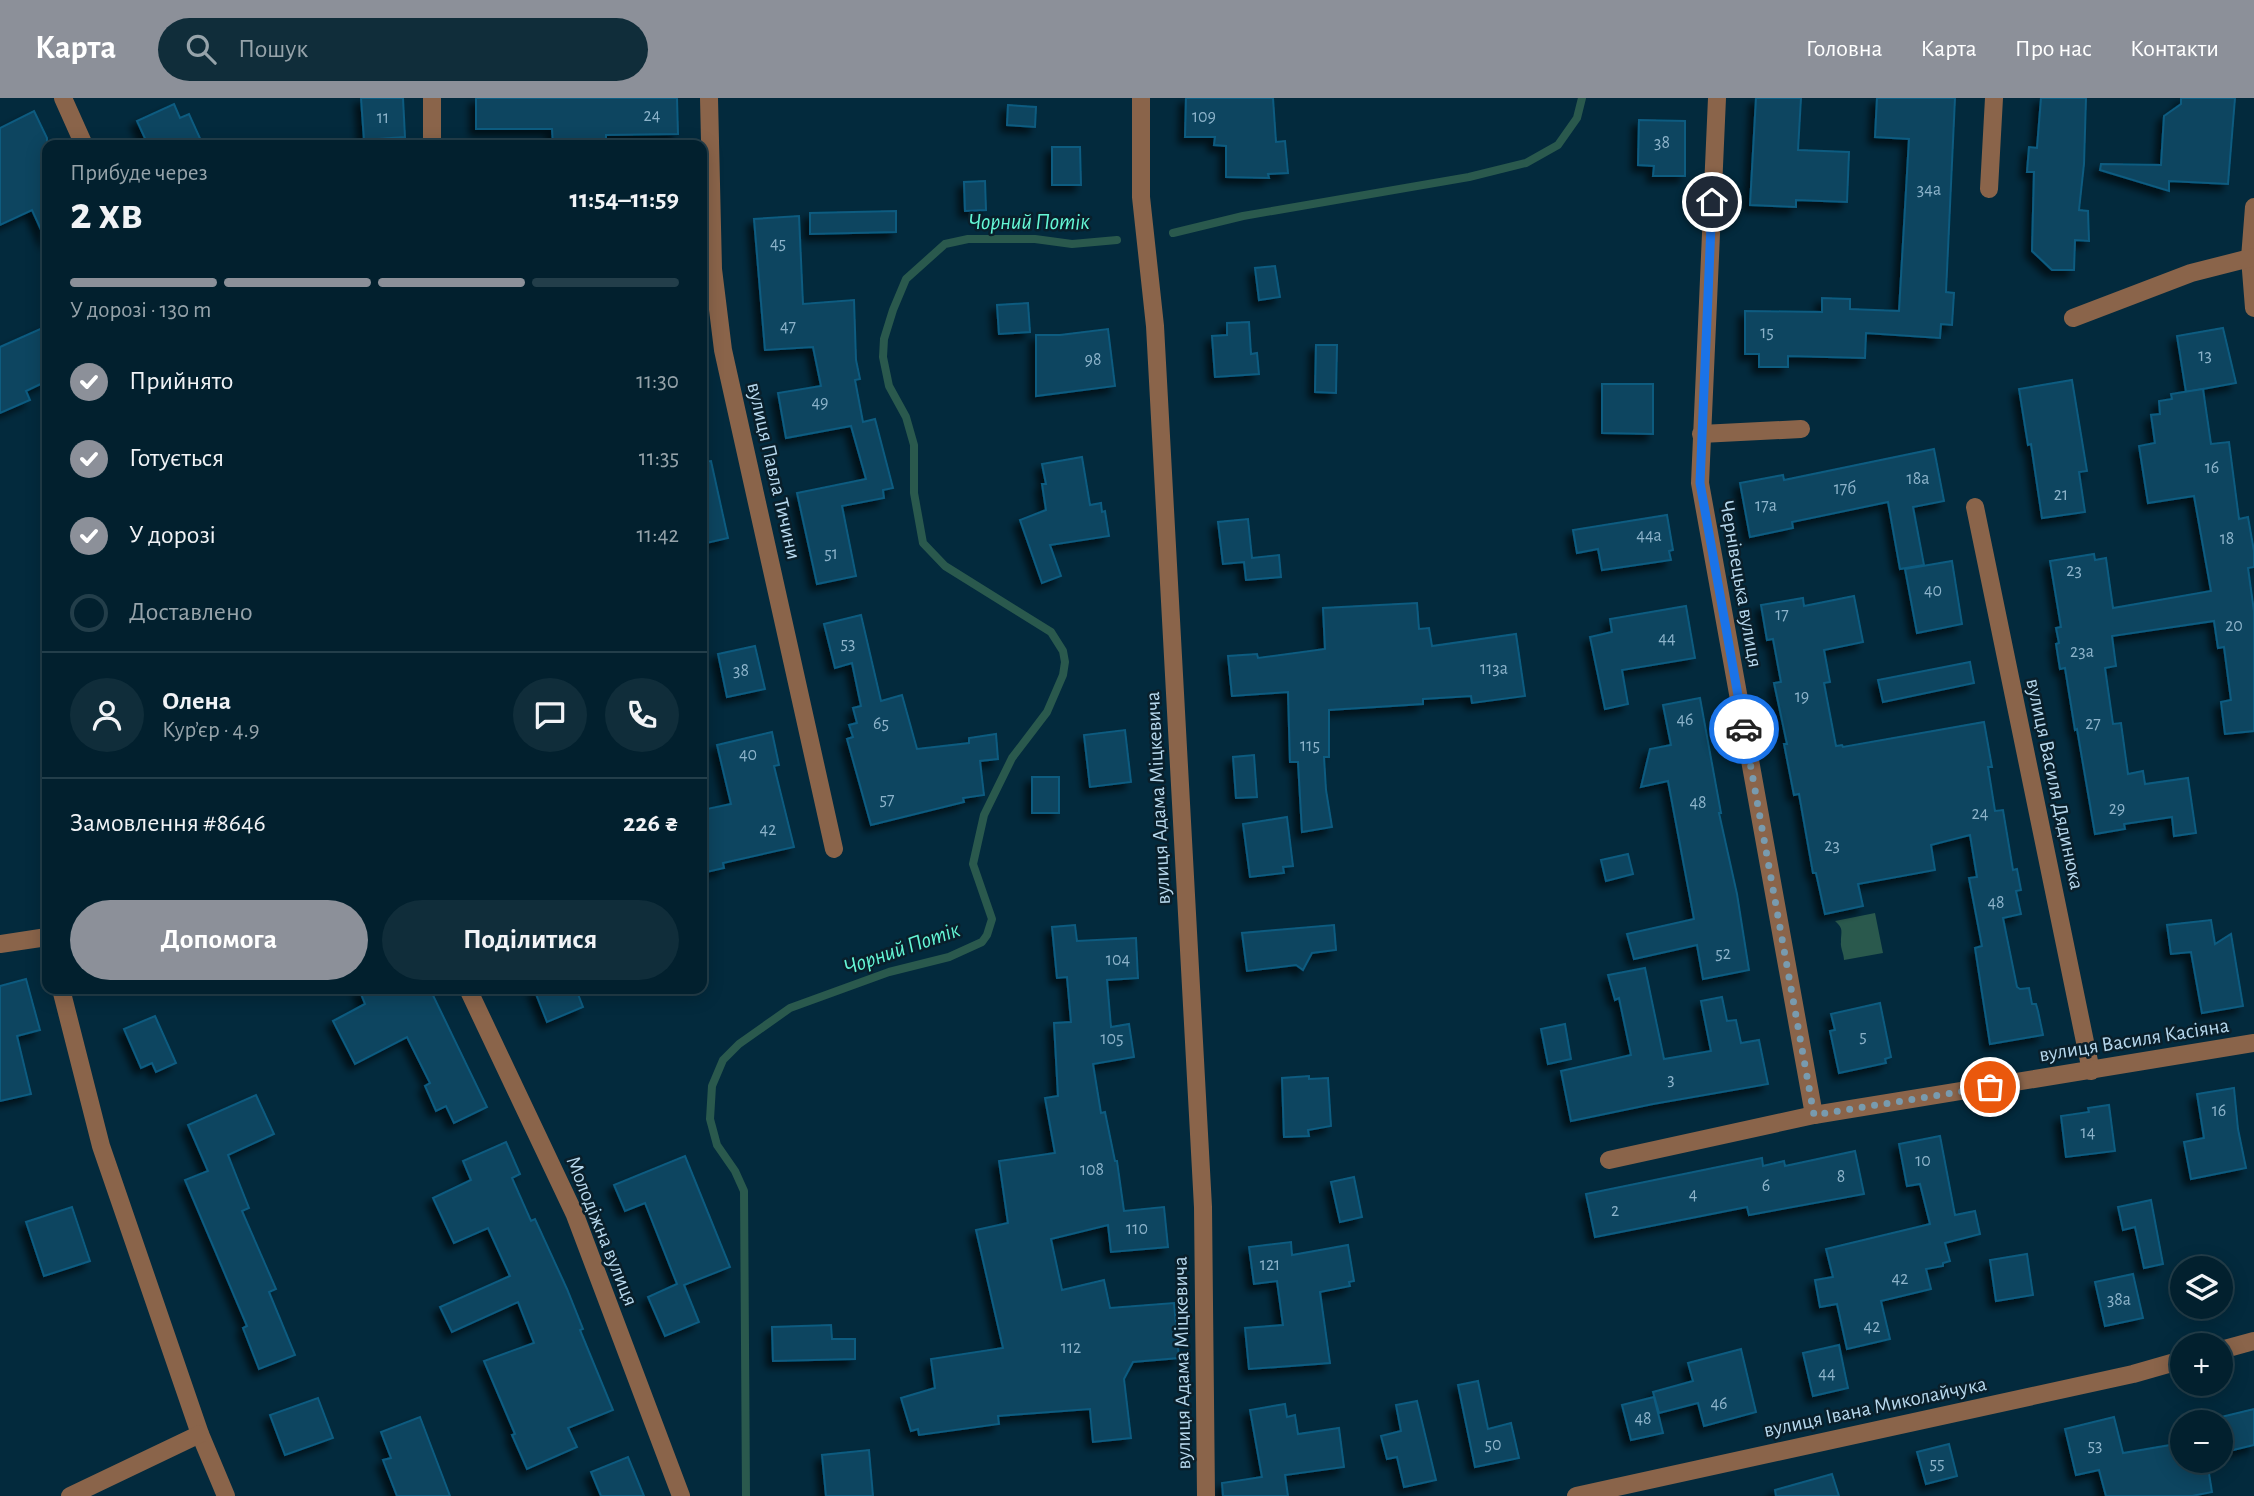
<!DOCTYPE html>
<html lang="uk">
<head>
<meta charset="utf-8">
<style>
	:root { --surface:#02202e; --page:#102d3a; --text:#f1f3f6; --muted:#96a3aa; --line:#233e4a; --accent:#8c9099 }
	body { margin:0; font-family:"Alegreya Sans",sans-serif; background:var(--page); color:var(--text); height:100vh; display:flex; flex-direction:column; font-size:26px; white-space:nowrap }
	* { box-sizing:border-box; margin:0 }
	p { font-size:23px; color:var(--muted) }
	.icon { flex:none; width:38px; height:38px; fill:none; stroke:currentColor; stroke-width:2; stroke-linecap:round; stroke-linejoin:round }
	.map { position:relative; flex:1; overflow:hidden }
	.details { position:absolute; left:42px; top:42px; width:665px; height:854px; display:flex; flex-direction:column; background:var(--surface); border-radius:14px; box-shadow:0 4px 18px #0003,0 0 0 2px var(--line) }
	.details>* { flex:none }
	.fabs { position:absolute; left:2170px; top:1158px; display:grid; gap:14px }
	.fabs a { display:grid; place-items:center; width:63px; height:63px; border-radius:50%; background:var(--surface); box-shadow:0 4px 18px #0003,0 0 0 2px var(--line); font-size:35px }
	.pin { position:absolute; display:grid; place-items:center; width:60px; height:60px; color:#fff; margin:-30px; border:4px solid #fff; border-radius:50%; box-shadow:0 2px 7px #0007 }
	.courier { position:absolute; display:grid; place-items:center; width:70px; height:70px; margin:-35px; border:5px solid #1a73e8; border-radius:50%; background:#fff; color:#222; box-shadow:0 2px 9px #0007 }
	.overview em { font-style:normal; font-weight:600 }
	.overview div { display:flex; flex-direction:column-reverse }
	.overview { display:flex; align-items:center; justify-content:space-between; height:119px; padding:0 28px }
	h1 { font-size:46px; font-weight:600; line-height:52px }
	.bar { display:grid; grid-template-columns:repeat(4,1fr); gap:10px 7px; align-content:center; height:84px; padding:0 28px }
	.bar i { height:9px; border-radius:5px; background:var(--line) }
	.bar .active { background:var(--accent) }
	.bar p { grid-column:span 4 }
	.line { display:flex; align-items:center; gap:18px; padding:0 28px; border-top:2px solid var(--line) }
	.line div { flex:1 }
	.round { display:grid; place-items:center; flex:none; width:74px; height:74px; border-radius:37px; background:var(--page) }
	ol { padding:0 28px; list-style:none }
	li { display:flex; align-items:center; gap:21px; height:77px }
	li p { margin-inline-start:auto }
	li .icon { padding:7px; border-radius:50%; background:var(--accent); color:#fff; stroke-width:4 }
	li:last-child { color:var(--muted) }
	li i { width:38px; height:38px; border:4px solid var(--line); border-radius:50% }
	.primary-button { display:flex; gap:14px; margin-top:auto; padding:14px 28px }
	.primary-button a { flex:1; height:80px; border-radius:42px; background:var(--accent); color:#fff; font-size:28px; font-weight:600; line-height:80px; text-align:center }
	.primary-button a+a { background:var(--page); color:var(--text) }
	header { display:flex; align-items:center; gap:42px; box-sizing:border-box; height:98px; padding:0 35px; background:var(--accent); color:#fff }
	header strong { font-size:33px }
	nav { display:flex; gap:38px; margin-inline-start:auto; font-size:24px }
	.search { width:490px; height:63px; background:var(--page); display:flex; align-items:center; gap:18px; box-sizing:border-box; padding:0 24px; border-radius:38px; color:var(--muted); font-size:26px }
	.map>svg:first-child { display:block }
	.water { fill:#2a594d }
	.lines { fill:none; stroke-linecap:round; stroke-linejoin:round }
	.stream { stroke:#2a594d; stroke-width:8 }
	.building { fill:#0a4560; stroke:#0b5b80; stroke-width:2; filter:url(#shadow) }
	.minor { stroke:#8a644a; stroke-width:18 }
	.done { stroke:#789baf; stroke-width:7; stroke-dasharray:0 12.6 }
	.route { stroke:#1a73e8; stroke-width:9 }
	.labels { text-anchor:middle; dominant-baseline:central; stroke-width:5; stroke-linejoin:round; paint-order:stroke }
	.number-label { font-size:18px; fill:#8cb3ca }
	.street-label { font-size:21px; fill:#b7d8ed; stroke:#091f2b }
	.water-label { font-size:23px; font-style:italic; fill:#64f7d6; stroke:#091f2b }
</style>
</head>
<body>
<header>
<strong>Карта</strong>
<div class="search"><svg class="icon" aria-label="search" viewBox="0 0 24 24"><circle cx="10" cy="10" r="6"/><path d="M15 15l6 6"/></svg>Пошук</div>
<nav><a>Головна</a><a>Карта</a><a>Про нас</a><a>Контакти</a></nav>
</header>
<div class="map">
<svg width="2254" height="1398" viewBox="0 0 2254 1398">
	<defs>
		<filter id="shadow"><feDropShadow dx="-6" dy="6" stdDeviation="3.5" flood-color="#0009"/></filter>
	</defs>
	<rect width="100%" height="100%" fill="#032a3d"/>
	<path class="water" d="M1875 815 1883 855 1844 862C1844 856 1840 849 1841 844 1841 833 1844 831 1835 823Z"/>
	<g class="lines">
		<g class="stream">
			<path d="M1173 135 1243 118 1469 79 1526 65 1558 47 1577 20 1582 0"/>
			<path d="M746 1398 744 1093 735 1073 717 1047 710 1021 712 988 723 962 739 946 790 910 889 874 949 859 982 844 987 837 992 821 973 766 984 717 1012 660 1047 614 1063 577 1065 564 1063 553 1051 534 945 468 923 445 914 395V347L906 319 889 288 883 259 884 241 893 212 906 181 945 146 968 141H1035L1072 146 1117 142"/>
		</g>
	</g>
	<g class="building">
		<path d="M361 0H403L405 39 364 42Z"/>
		<path d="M476 0H677L678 36 606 37V47H553L552 31H476Z"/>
		<path d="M1186 0H1273L1276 44 1285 43 1288 75 1268 76 1269 80 1226 79V48L1214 47 1215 39H1185Z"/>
		<path d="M1756 0H1801L1798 52 1849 54 1847 104 1796 102V109L1750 107Z"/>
		<path d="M1877 0H1955L1946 194 1954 195 1952 227 1941 226 1940 240 1866 235 1865 260 1788 258V269H1759V256H1745V213L1822 214V200L1850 201V211L1899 213 1909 41 1875 39Z"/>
		<path d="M2041 0H2086L2084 66 2079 112 2088 113 2089 143 2075 142 2074 172H2052L2032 153 2034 74H2027L2029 49 2037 50Z"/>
		<path d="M2181 0H2235L2228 86 2169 83V93L2100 72 2101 66 2161 67 2164 18 2181 6Z"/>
		<path d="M174 6 180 20 189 16 203 47H148L137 23Z"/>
		<path d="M1008 7 1036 9 1035 29 1007 27Z"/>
		<path d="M34 13 47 40V145L32 112 0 127V30Z"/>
		<path d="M1639 22 1685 23V78H1653L1654 68 1638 67Z"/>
		<path d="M1052 49H1080L1081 87H1052Z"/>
		<path d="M985 83 986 112 965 113 964 84Z"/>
		<path d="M896 113V134L810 136V115Z"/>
		<path d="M799 118 803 206 854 202 856 262 860 281 855 282 863 324 875 321 893 390 883 392 884 400 842 408 856 478 817 486 797 395 866 381 851 328 786 340 778 295 821 288 813 249 765 252 754 121Z"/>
		<path d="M1275 168 1280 199 1259 202 1255 170Z"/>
		<path d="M1028 205 1030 234 999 236 997 207Z"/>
		<path d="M1249 224 1251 256 1257 255 1259 276 1215 279 1212 238 1227 237V225Z"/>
		<path d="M47 228V283L26 293 30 302 0 315V249Z"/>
		<path d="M2223 230 2236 285 2186 294 2177 238Z"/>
		<path d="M1108 231 1115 288 1036 298V237H1060Z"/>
		<path d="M1316 247H1337L1336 295 1315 294Z"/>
		<path d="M2072 282 2087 373 2079 374 2085 414 2042 420 2031 346 2028 347 2019 291Z"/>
		<path d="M1602 286H1653V336L1602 335Z"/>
		<path d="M2203 291 2211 346 2229 344 2239 421 2248 419 2254 453V469L2248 470 2254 513V633L2225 636 2221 604 2231 602 2224 549 2218 550 2214 523 2112 538 2116 568 2105 570 2113 626 2121 625 2128 676 2143 673 2145 686 2188 680 2196 735 2174 738 2172 719 2124 726 2125 731 2095 736 2077 631 2075 632 2065 570 2060 571 2056 546 2059 545 2056 530 2061 529 2050 463 2094 456 2095 462 2106 460 2113 510 2211 493 2194 398 2148 405 2139 348 2155 345 2151 317 2160 316 2159 303 2172 301 2171 296Z"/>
		<path d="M1934 351 1944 403 1913 409 1924 467 1900 471 1888 404 1792 424 1793 430 1750 439 1740 385 1783 377 1784 382Z"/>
		<path d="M1082 359 1090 407 1101 405 1102 414 1105 413 1109 438 1050 447 1061 478 1042 485 1020 422 1046 412 1042 386H1046L1042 366Z"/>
		<path d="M711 363 728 440 702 446V364Z"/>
		<path d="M1667 417 1673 452 1669 453 1671 462 1602 472 1598 451 1577 455 1573 432Z"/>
		<path d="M1248 421 1252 460 1279 457 1281 479 1246 482 1244 464 1223 466 1218 424Z"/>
		<path d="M1952 463 1962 526 1917 535 1905 471Z"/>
		<path d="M1854 498 1863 544 1824 552 1830 584 1824 585 1836 648 1842 647 1843 649 1984 624 1992 669H1988L1995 713 2003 712 2013 772 2017 771 2021 792 2016 793 2021 816 2003 820 2017 889 2020 891 2029 890 2032 906H2036L2038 913 2043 937 1990 946 1975 850 1982 848 1969 780 1977 779 1970 737 1931 747 1935 772 1858 786 1863 808 1825 816 1816 775H1813L1799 696 1794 697 1784 646H1787L1774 585 1781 584 1773 541 1767 542 1761 507 1803 500 1804 508Z"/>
		<path d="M1417 505 1419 531 1429 530 1432 548 1516 536 1525 598 1472 605 1471 598 1423 601V606L1329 612V659H1324L1326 692 1332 729 1302 734 1298 664H1290L1288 594 1232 598 1228 558 1257 556 1258 560 1325 551 1323 510Z"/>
		<path d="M1686 508 1695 560 1622 572 1628 606 1605 611 1590 539 1612 534 1610 521Z"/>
		<path d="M861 517 881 603 902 597 917 651 969 645V640L996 636 998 661 980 663 984 697 963 700 964 704 871 727 847 641 853 639 849 627 857 625 853 610 861 608 852 565 835 570 824 526Z"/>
		<path d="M755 548 765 591 727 599 718 556Z"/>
		<path d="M1970 564 1974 585 1883 604 1878 582Z"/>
		<path d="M1700 600 1721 715H1719L1737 796 1749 872 1703 881 1697 847 1634 861 1627 836 1694 821 1668 683 1641 689 1650 651 1671 647 1663 607Z"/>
		<path d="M1125 632 1131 684 1090 689 1084 637Z"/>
		<path d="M772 634 779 667 774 668 794 749 723 765 724 770 702 775V712L731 706 717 647Z"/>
		<path d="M1254 657 1257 699 1236 700 1233 659Z"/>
		<rect x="1032" y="679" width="27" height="36"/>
		<path d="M1287 719 1293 768 1283 769 1284 775 1250 779 1243 726Z"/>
		<path d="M1628 756 1633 776 1606 783 1601 762Z"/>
		<path d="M2211 822 2215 846 2231 836 2243 908 2202 915 2191 854 2171 856 2167 827Z"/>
		<path d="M1075 827 1077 843 1136 840 1138 880 1107 882 1111 929 1129 926 1134 959 1093 966 1101 1015 1105 1014 1115 1063H1117L1124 1113 1164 1109 1168 1149 1111 1154 1108 1127 1051 1141 1062 1192 1104 1182 1110 1210 1174 1205 1179 1260 1133 1264 1124 1281 1131 1340 1093 1344 1090 1311 998 1318 999 1326 919 1337 918 1331 911 1333 901 1300 935 1290 931 1261 1003 1250 976 1132 1008 1125 999 1063 1055 1055 1045 1000 1058 998 1054 925 1071 924 1067 879 1057 880 1052 829Z"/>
		<path d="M1334 827 1336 852 1312 855 1303 872 1296 867 1247 873 1242 835Z"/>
		<path d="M1645 870 1664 961 1711 953 1701 903 1722 899 1727 923 1736 922 1741 945 1759 942 1768 986 1653 1006 1571 1023 1561 973 1631 957 1619 900 1615 902 1608 877Z"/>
		<path d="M26 881 40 932 17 938 31 996 0 1003V888Z"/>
		<path d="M359 891H430L487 1009 454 1025 446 1008 436 1013 425 988 430 985 407 939 355 966 333 923 365 906Z"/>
		<path d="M534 891H576L583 909 547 924Z"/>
		<path d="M1880 905 1891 959 1885 961 1886 965 1839 975 1830 933 1835 932 1831 916Z"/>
		<path d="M155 918 176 965 156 974 152 965 141 970 124 931Z"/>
		<path d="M1565 926 1571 961 1548 966 1541 931Z"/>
		<path d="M1309 978V981L1328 980 1331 1028 1308 1032 1309 1038 1284 1039 1282 980Z"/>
		<path d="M2234 990 2238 1031 2246 1070 2191 1081 2184 1044 2204 1040 2197 996Z"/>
		<path d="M256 997 274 1036 228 1057 249 1110 242 1113 276 1191 269 1194 295 1257 259 1271 243 1230 247 1228 185 1082 208 1073 188 1027Z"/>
		<path d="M2109 1007 2115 1053 2066 1059 2061 1018 2089 1014 2088 1010Z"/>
		<path d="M1940 1038 1955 1117 1975 1113 1980 1136 1945 1145 1950 1163 1943 1165V1168L1926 1171 1931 1191 1881 1203 1890 1241 1847 1251 1837 1206 1820 1209 1815 1182 1833 1179 1826 1151 1930 1126 1920 1086 1907 1088 1899 1046Z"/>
		<path d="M506 1044 520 1076 512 1080 531 1123 535 1121 567 1191 583 1231 580 1232 613 1312 568 1330 577 1349 527 1371 512 1337 515 1336 484 1263 534 1245 518 1204 452 1234 440 1209 510 1178 488 1130 454 1145 433 1100 471 1082 463 1063Z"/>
		<path d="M1855 1053 1864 1096 1749 1117 1747 1109 1595 1139 1586 1096 1762 1060 1763 1068 1784 1063 1785 1068Z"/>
		<path d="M685 1058 730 1169 684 1187 699 1224 665 1238 648 1199 677 1186 645 1105 625 1113 614 1087Z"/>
		<path d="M1354 1079 1362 1119 1340 1124 1331 1084Z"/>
		<path d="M2151 1102 2163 1166 2144 1170 2135 1129 2123 1132 2118 1109Z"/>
		<path d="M72 1109 90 1163 44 1178 26 1124Z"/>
		<path d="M1291 1144 1292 1157 1348 1147 1354 1183 1349 1184 1350 1188 1320 1194 1330 1265 1249 1271 1245 1230 1283 1227 1277 1183 1254 1186 1249 1149Z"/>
		<path d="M2027 1156 2033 1197 1996 1203 1990 1162Z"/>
		<path d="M2133 1176 2143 1220 2105 1228 2095 1184Z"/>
		<path d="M831 1227 832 1241H855V1261L773 1263 772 1229Z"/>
		<path d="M1839 1247 1848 1290 1813 1298 1803 1255Z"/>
		<path d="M1741 1251 1756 1314 1704 1328 1698 1305 1659 1315 1653 1294 1693 1283 1688 1265Z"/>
		<path d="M1478 1283 1488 1331 1511 1325 1519 1360 1475 1369 1458 1287Z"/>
		<path d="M1654 1299 1663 1335 1631 1342 1622 1307Z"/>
		<path d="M318 1300 333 1340 285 1357 270 1317Z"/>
		<path d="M1417 1303 1436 1382 1404 1389 1397 1359 1387 1361 1381 1338 1401 1333 1396 1307Z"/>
		<path d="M1285 1306 1287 1319 1295 1317 1298 1336 1339 1330 1344 1369 1285 1377 1288 1398H1223L1222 1385 1262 1379 1250 1312Z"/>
		<path d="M2254 1311V1347L2225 1354 2221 1325H2218L2217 1320Z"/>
		<path d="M420 1319 450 1398H397L383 1362 391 1360 381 1334Z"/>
		<path d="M2114 1319 2123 1355 2182 1345V1363H2207L2212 1394 2192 1398H2106L2099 1372 2076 1377 2065 1331Z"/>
		<path d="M1949 1346 1957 1378 1926 1386 1917 1354Z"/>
		<path d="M869 1352 873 1398H826L822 1357Z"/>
		<path d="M628 1359 644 1398H601L591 1374Z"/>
		<path d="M1832 1376 1839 1398H1776L1775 1392Z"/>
	</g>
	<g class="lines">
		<g class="minor">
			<path d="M63 0 84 47"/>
			<path d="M432 0V47"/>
			<path d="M709 0 713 171 723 252 834 751"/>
			<path d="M1141 0V99L1155 228 1203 1109 1206 1398"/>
			<path d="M1717 0 1700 385 1814 1017"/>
			<path d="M1989 91 1994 0"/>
			<path d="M2254 109 2250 160 2254 210"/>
			<path d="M2073 220 2191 175 2254 159"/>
			<path d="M1701 336 1801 331"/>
			<path d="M1975 409 2091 973"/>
			<path d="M0 846 47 839"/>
			<path d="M61 891 101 1048 200 1336 226 1398"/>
			<path d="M468 891 575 1117 681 1398"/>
			<path d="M1609 1062 1814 1017 2254 945"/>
			<path d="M2221 1252 2254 1243"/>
			<path d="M70 1398 200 1336"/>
			<path d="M1576 1398 2133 1276 2182 1262"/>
		</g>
	</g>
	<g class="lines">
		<path class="done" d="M1744 631 1814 1017 1990 989"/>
		<path class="route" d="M1712 104 1700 385 1744 631"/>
	</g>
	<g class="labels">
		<g class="number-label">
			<text x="652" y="18">24</text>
			<text x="1204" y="19">109</text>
			<text x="383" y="20">11</text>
			<text x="1662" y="45">38</text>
			<text x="1929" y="92">34а</text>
			<text x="778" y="146">45</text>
			<text x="788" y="229">47</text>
			<text x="1767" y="235">15</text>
			<text x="2205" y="258">13</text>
			<text x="1093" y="262">98</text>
			<text x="820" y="305">49</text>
			<text x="2212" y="370">16</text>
			<text x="1918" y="381">18а</text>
			<text x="1845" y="391">17б</text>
			<text x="2061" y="397">21</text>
			<text x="1766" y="408">17а</text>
			<text x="1649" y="438">44а</text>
			<text x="2227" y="441">18</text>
			<text x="831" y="456">51</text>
			<text x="2074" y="473">23</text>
			<text x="1933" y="493">40</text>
			<text x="1782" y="517">17</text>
			<text x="2234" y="528">20</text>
			<text x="1667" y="541">44</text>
			<text x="848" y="546">53</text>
			<text x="2082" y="554">23а</text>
			<text x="1494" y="571">113а</text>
			<text x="741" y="573">38</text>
			<text x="1802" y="599">19</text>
			<text x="1685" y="622">46</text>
			<text x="881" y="626">65</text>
			<text x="2093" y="626">27</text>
			<text x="1310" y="648">115</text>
			<text x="748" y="657">40</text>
			<text x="887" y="702">57</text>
			<text x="1698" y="705">48</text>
			<text x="2117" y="711">29</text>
			<text x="1980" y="716">24</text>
			<text x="768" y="732">42</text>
			<text x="1832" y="748">23</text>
			<text x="1996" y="805">48</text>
			<text x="1723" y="856">52</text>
			<text x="1118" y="862">104</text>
			<text x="1863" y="939">5</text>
			<text x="1112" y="941">105</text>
			<text x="1671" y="982">3</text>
			<text x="2219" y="1013">16</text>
			<text x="2088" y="1035">14</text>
			<text x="1923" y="1063">10</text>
			<text x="1092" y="1072">108</text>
			<text x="1841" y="1079">8</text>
			<text x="1766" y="1088">6</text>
			<text x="1693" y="1097">4</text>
			<text x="1615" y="1113">2</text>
			<text x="1137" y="1131">110</text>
			<text x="1270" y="1167">121</text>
			<text x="1900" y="1181">42</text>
			<text x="2119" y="1202">38а</text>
			<text x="1872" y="1229">42</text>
			<text x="1071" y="1250">112</text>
			<text x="1827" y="1276">44</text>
			<text x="1719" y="1306">46</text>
			<text x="1643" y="1321">48</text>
			<text x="1493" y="1347">50</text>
			<text x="2095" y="1348">53</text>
			<text x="1937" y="1366">55</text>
		</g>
		<g class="street-label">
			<text transform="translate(774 373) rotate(77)">вулиця Павла Тичини</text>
			<text transform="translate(1741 486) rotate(80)">Чернівецька вулиця</text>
			<text transform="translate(2055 686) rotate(78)">вулиця Василя Дядинюка</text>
			<text transform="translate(1158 700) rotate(-93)">вулиця Адама Міцкевича</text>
			<text transform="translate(2134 942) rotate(-9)">вулиця Василя Касіяна</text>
			<text transform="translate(602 1133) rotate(68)">Молодіжна вулиця</text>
			<text transform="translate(1182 1265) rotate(-91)">вулиця Адама Міцкевича</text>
			<text transform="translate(1875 1309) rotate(-12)">вулиця Івана Миколайчука</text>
		</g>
		<g class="water-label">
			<text x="1029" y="124">Чорний Потік</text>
			<text transform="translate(902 851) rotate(-19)">Чорний Потік</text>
		</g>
	</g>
</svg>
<div class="fabs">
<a><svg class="icon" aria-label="layers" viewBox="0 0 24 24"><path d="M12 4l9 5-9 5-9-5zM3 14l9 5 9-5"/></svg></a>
<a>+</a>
<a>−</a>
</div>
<div class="pin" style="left:1990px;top:989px;background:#ea580c"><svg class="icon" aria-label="bag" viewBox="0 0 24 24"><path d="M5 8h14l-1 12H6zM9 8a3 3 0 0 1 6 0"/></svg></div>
<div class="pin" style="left:1712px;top:104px;background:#1f2937"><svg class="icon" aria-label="home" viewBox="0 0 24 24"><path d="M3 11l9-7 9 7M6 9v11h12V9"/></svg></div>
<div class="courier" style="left:1744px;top:631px"><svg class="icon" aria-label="car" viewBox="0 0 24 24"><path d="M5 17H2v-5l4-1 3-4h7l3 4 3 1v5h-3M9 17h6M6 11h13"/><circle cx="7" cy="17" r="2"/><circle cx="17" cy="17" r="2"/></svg></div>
<section class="details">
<div class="overview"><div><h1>2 хв</h1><p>Прибуде через</p></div><em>11:54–11:59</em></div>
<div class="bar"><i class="active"></i><i class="active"></i><i class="active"></i><i></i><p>У дорозі · 130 m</p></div>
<ol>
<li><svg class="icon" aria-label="check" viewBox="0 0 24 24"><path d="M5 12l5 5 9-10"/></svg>Прийнято<p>11:30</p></li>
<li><svg class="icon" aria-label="check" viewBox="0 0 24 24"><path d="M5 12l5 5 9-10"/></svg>Готується<p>11:35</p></li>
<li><svg class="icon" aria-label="check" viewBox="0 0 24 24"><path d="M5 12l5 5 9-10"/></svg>У дорозі<p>11:42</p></li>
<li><i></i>Доставлено</li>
</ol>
<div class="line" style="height:126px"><a class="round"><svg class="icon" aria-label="person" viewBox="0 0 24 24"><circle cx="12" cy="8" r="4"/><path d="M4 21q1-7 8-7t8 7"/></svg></a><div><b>Олена</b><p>Кур’єр · 4.9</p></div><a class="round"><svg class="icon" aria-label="chat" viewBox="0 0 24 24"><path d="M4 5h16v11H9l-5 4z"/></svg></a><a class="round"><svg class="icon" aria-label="phone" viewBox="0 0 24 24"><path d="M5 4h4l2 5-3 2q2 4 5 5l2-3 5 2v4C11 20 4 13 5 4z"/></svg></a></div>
<div class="line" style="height:91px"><div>Замовлення #8646</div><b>226 ₴</b></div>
<div class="primary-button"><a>Допомога</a><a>Поділитися</a></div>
</section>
</div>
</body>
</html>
